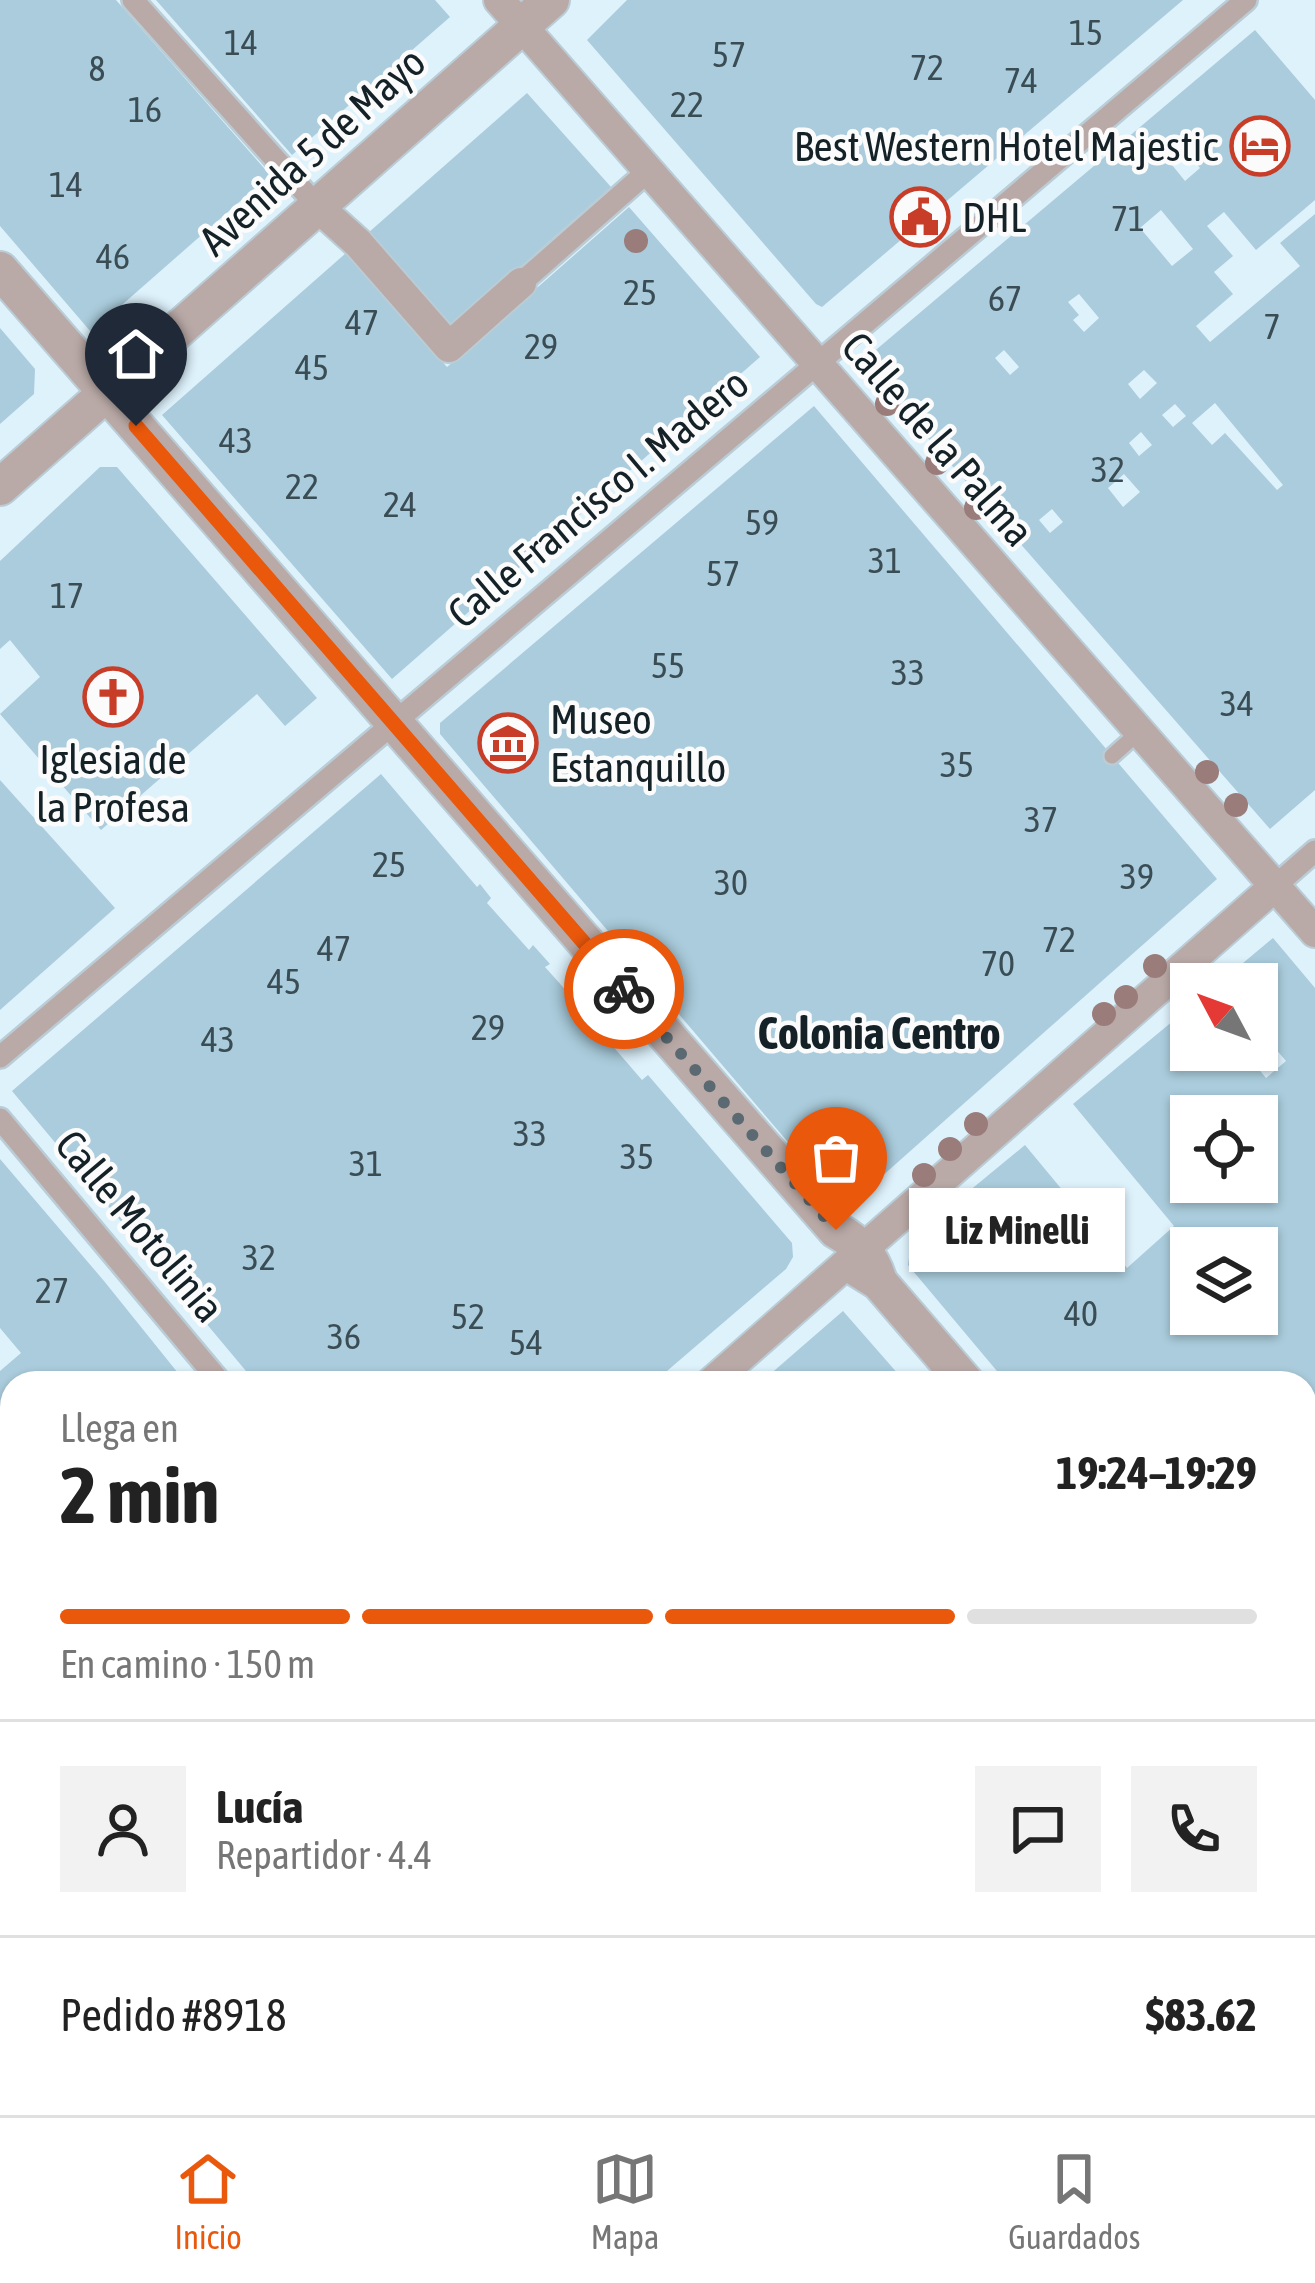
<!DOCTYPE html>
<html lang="es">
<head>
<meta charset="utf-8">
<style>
	:root { --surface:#fff; --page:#f2f2f2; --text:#222; --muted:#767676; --line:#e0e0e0; --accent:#ea580c }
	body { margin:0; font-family:"Asap Condensed",sans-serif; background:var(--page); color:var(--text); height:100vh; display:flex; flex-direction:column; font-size:45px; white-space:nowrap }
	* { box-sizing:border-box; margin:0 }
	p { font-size:39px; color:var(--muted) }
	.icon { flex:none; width:66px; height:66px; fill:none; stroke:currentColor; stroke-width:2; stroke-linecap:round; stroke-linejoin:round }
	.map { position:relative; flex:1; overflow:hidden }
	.panel { position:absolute; left:0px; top:1371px; width:1317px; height:744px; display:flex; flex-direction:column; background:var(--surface); border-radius:36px 36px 0 0; box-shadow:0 3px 9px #0004 }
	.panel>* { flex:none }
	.needle { width:78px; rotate:311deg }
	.fabs { position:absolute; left:1170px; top:963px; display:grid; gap:24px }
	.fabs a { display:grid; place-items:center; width:108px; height:108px; border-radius:0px; background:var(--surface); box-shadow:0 3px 9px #0004; font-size:60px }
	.pin { position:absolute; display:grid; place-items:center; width:102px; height:102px; color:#fff; margin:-123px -51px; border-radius:50% 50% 50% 0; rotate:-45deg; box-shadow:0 0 12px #0007 }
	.pin .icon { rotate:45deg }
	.courier { position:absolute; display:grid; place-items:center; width:120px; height:120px; margin:-60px; border:9px solid #ea580c; border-radius:50%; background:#fff; color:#222; box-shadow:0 3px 15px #0007 }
	.bubble { position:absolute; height:84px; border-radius:0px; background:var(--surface); box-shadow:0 3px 9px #0004; font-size:39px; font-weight:700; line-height:84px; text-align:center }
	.summary em { font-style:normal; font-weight:700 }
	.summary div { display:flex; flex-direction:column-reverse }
	.summary { display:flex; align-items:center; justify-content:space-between; height:204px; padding:0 60px }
	h1 { font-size:78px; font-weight:700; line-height:90px }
	.bar { display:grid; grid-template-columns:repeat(4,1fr); gap:18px 12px; align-content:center; height:144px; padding:0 60px }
	.bar i { height:15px; border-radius:9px; background:var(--line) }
	.bar .current { background:var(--accent) }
	.bar p { grid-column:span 4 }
	.line { display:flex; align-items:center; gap:30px; padding:0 60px; border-top:3px solid var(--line) }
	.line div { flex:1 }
	.round { display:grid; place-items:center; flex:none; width:126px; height:126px; border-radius:0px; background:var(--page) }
	.dock { display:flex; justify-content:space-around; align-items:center; height:168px; border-top:3px solid var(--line); background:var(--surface); font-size:33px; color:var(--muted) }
	.dock a { display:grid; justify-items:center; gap:6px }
	.dock .current { color:var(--accent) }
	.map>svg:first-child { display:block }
	.building { fill:#aaccdc; fill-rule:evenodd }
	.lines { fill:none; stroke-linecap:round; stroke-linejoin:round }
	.service-casing { stroke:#baccd6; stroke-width:20 }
	.pedestrian-casing { stroke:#baccd6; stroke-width:26 }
	.minor-casing { stroke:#baccd6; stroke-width:34 }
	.tertiary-casing { stroke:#baccd6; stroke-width:40 }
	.service { stroke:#baaaa7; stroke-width:15 }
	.pedestrian { stroke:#baaaa7; stroke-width:21 }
	.minor { stroke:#baaaa7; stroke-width:30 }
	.tertiary { stroke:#baaaa7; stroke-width:36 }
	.tree { fill:#9a7d7b }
	.done { stroke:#5b6a72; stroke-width:12; stroke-dasharray:0 21.6 }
	.route { stroke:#ea580c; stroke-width:15 }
	.labels { text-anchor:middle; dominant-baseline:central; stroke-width:9; stroke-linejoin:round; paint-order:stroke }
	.number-label { font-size:36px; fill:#3a4c54 }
	.poi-label { font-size:42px; fill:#142127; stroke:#fbfbfb; text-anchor:start }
	.street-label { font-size:42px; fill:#142127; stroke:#fbfbfb }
	.neighbourhood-label { font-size:45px; font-weight:bold; fill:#142127; stroke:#fbfbfb }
</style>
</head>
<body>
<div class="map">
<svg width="1315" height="2115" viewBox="0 0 1315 2115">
	<rect width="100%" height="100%" fill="#def2fc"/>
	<g class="building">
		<path d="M0 0H116L270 175 91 332 0 226Z"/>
		<path d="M156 0H435L450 17 292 155Z"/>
		<path d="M627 0H1183L822 307 816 304 587 40Z"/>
		<path d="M1255 30 1315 100V200L1256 250 1224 212 1207 226 1233 256 1214 272 1233 294 1196 326 1210 342 1300 266 1280 243 1315 214V790L1270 829 870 372 871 354ZM1179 143 1200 168 1185 181 1164 155ZM1161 210 1193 249 1172 266 1140 228ZM1079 294 1099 318 1084 332 1073 320 1079 315 1068 302ZM1004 350 1019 367 1010 375 995 358ZM1144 370 1157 383 1140 399 1128 384ZM1215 403 1283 485 1277 490 1225 433 1212 445 1192 423ZM1175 404 1186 416 1173 427 1162 415ZM1141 432 1152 445 1139 456 1129 443ZM1124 474 1140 492 1123 507 1108 488ZM1052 509 1063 522 1050 533 1039 520Z"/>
		<path d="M527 93 611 187 452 327 368 233Z"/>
		<path d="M629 207 760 357 392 679 162 415 346 253 447 367Z"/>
		<path d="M0 328 35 369 34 394 0 424Z"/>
		<path d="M814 406 1217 879 845 1209 440 734V723Z"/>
		<path d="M100 467H117L317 698 285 726 257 694 101 830 0 714 40 677 10 640 0 649V561Z"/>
		<path d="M381 774 477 887 480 884 491 898 487 903 529 950 533 945 550 964 545 967 587 1014 590 1012 602 1025 598 1029 642 1080 648 1075 792 1243 793 1257 786 1269 653 1383H256L12 1091Z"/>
		<path d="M0 780 115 908 0 1010Z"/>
		<path d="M1273 938 1315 988V1446L1305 1455V1383H1007L908 1265 912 1238 1025 1145 1127 1268 1174 1226 1073 1104 1191 1006V1050H1243L1266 1078 1286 1061 1257 1027V984H1218ZM1191 1116H1257V1182H1191V1172L1176 1154 1191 1141ZM1191 1248H1257V1314H1191Z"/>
		<path d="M0 1159 104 1281 186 1383H12V1447L0 1432V1371L21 1353 0 1328Z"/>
		<path d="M843 1311 906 1383H760Z"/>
		<path d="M12 1553V1696L0 1707V1563Z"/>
		<path d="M1315 1699V1749L1305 1738V1708Z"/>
		<path d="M12 1760V1917L0 1911V1770Z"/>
		<path d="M1305 1879 1315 1891 1313 2041 1305 2032Z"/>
		<path d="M12 2043V2103H60L70 2115H0V2054Z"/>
		<path d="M150 2103H554L540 2115H160Z"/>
		<path d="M660 2103H976L986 2115H646Z"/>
		<path d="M1100 2103H1241L1251 2115H1110Z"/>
	</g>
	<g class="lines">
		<defs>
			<path id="service" d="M1112 756 1139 732"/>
			<g id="pedestrian">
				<path d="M133 0 318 207"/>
				<path d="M521 283 646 173"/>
				<path d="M1275 886 1315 851"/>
				<path d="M0 1057 1246 0"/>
				<path d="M0 1119 221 1383"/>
			</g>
			<g id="minor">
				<path d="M499 0 1315 932"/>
				<path d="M318 207 358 243 449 347 521 283"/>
				<path d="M711 1383 1275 886"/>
				<path d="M1305 1513 1315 1505"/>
				<path d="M594 2115 608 2103"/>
			</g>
			<g id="tertiary">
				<path d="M0 270 836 1230C859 1243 872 1257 879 1282"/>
				<path d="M0 487 551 0"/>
				<path d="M858 1269 879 1282 966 1383"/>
				<path d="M1305 1778 1315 1789"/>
				<path d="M0 1974 12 1988"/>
				<path d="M112 2103 123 2115"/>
			</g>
		</defs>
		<use href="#service" class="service-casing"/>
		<use href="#pedestrian" class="pedestrian-casing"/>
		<use href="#minor" class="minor-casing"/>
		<use href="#tertiary" class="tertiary-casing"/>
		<use href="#service" class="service"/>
		<use href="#pedestrian" class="pedestrian"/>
		<use href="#minor" class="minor"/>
		<use href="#tertiary" class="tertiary"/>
	</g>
	<g class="tree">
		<circle cx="636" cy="241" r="12"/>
		<circle cx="887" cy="404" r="12"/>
		<circle cx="937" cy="463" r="12"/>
		<circle cx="976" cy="508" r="12"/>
		<circle cx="1207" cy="772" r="12"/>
		<circle cx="1236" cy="805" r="12"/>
		<circle cx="1155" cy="966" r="12"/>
		<circle cx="1126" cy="997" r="12"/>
		<circle cx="1104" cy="1014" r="12"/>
		<circle cx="976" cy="1124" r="12"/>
		<circle cx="950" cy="1149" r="12"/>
		<circle cx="924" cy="1175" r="12"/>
	</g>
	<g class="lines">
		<path class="done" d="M624 989 836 1230"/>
		<path class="route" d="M136 426 624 989"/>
	</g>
	<defs>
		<symbol id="hotel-ring" viewBox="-11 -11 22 22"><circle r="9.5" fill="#fbfbfb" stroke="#c83d27" stroke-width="1.5"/><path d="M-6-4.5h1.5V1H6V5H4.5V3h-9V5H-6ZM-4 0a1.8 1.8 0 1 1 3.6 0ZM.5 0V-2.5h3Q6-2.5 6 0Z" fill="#c83d27"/></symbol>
		<symbol id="civic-ring" viewBox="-11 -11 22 22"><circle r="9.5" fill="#fbfbfb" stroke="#c83d27" stroke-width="1.5"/><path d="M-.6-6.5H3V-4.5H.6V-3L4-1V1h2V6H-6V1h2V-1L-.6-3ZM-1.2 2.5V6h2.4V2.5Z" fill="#c83d27"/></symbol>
		<symbol id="church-ring" viewBox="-11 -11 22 22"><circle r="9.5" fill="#fbfbfb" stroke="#c83d27" stroke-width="1.5"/><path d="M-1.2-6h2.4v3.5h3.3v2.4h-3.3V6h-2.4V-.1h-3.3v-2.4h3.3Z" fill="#c83d27"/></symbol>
		<symbol id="museum-ring" viewBox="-11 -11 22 22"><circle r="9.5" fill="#fbfbfb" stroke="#c83d27" stroke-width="1.5"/><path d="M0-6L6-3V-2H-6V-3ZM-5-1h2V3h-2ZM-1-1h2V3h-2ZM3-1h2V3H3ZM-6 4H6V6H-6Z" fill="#c83d27"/></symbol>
	</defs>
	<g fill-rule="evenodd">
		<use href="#hotel-ring" x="1227" y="113" width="66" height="66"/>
		<use href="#civic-ring" x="887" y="184" width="66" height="66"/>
		<use href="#church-ring" x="80" y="664" width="66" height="66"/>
		<use href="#museum-ring" x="475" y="710" width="66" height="66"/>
	</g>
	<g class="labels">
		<g class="number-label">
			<text x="1086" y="32">15</text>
			<text x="241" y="42">14</text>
			<text x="729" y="54">57</text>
			<text x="927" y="67">72</text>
			<text x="97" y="68">8</text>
			<text x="1021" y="80">74</text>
			<text x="687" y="104">22</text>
			<text x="145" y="109">16</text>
			<text x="66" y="184">14</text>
			<text x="1128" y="218">71</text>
			<text x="113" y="256">46</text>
			<text x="640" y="292">25</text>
			<text x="1005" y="298">67</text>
			<text x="362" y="322">47</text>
			<text x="1272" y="326">7</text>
			<text x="541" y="346">29</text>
			<text x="312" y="367">45</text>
			<text x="236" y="440">43</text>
			<text x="1108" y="469">32</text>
			<text x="302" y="486">22</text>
			<text x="400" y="504">24</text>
			<text x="762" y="522">59</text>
			<text x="885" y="560">31</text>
			<text x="723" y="573">57</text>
			<text x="67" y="595">17</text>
			<text x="668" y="665">55</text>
			<text x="908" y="672">33</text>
			<text x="1237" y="703">34</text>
			<text x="957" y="764">35</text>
			<text x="1041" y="819">37</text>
			<text x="389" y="864">25</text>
			<text x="1137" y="876">39</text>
			<text x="731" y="882">30</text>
			<text x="1059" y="939">72</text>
			<text x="334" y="948">47</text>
			<text x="998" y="963">70</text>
			<text x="284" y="981">45</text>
			<text x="488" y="1027">29</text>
			<text x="218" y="1039">43</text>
			<text x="530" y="1133">33</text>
			<text x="637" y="1156">35</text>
			<text x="366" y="1163">31</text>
			<text x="259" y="1257">32</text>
			<text x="52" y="1290">27</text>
			<text x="1081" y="1313">40</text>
			<text x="468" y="1316">52</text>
			<text x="344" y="1336">36</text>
			<text x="526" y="1342">54</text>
		</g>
		<g class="poi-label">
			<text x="1218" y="146" text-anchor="end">Best Western Hotel Majestic</text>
			<text x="962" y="217">DHL</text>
			<text x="550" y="719">Museo<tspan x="550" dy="48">Estanquillo</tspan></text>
			<text x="113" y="759" text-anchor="middle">Iglesia de<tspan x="113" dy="48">la Profesa</tspan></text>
		</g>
		<g class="street-label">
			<text transform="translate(312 151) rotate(-42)">Avenida 5 de Mayo</text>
			<text transform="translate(938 439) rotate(49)">Calle de la Palma</text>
			<text transform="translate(598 498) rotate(-40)">Calle Francisco I. Madero</text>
			<text transform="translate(140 1226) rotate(50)">Calle Motolinia</text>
		</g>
		<g class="neighbourhood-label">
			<text x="879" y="1033">Colonia Centro</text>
		</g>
	</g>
</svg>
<div class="fabs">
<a><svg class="needle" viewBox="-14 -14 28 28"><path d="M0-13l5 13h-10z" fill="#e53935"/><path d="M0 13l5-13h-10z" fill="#767676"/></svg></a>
<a><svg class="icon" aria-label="locate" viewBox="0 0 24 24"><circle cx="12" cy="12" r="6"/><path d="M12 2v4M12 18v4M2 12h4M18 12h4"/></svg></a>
<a><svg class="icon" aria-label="layers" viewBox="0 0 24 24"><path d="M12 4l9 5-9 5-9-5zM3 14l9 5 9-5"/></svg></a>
</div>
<div class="pin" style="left:836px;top:1230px;background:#ea580c"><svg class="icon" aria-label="bag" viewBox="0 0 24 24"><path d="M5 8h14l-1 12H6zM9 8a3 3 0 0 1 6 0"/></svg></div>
<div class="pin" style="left:136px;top:426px;background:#1f2937"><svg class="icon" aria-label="home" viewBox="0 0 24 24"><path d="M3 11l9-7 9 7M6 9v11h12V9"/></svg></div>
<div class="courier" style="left:624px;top:989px"><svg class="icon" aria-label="bike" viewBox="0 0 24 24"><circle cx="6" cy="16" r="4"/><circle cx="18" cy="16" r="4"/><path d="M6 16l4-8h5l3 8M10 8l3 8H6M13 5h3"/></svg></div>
<div class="bubble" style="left:909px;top:1188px;width:216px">Liz Minelli</div>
<section class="panel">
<div class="summary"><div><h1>2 min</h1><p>Llega en</p></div><em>19:24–19:29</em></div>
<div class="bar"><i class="current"></i><i class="current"></i><i class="current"></i><i></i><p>En camino · 150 m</p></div>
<div class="line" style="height:216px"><a class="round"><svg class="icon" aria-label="person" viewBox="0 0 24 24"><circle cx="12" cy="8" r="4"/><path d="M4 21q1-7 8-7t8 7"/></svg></a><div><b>Lucía</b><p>Repartidor · 4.4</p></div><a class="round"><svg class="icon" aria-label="chat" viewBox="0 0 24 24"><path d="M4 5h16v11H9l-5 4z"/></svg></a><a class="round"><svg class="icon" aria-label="phone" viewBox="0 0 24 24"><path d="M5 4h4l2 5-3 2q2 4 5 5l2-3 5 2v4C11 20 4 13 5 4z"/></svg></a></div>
<div class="line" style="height:156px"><div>Pedido #8918</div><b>$83.62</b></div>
</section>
</div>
<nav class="dock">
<a class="current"><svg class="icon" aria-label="home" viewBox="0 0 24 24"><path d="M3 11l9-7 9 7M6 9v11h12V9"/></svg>Inicio</a>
<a><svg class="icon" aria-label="map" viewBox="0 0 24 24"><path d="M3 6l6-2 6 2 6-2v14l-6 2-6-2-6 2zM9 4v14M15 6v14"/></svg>Mapa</a>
<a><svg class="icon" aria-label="saved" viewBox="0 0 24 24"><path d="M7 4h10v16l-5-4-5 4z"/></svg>Guardados</a>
</nav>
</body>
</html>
